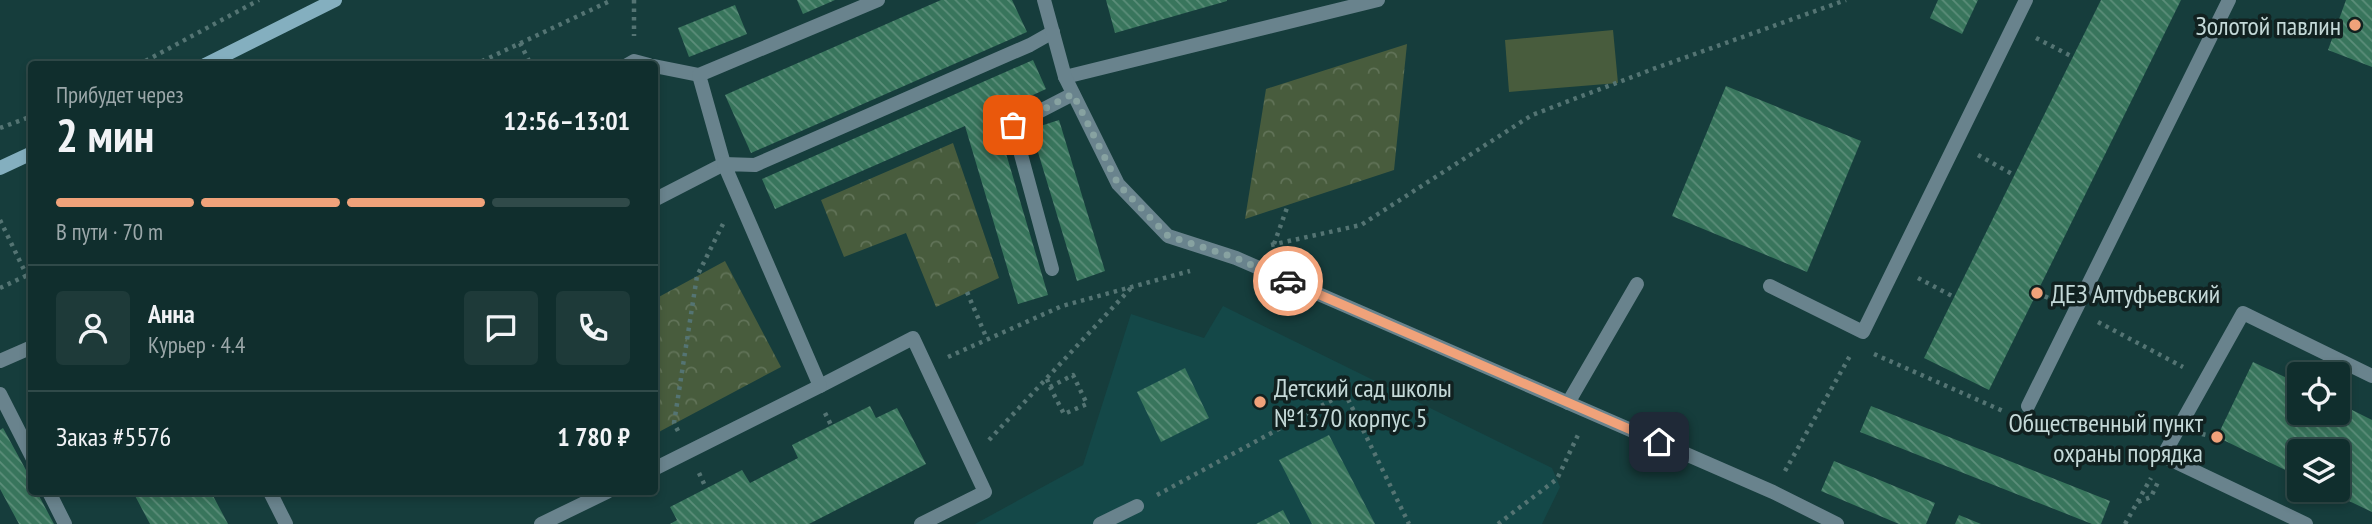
<!DOCTYPE html>
<html lang="ru">
<head>
<meta charset="utf-8">
<style>
	:root { --surface:#102e2d; --page:#1e3a39; --text:#f1f3f6; --muted:#9ca8aa; --line:#304a49; --accent:#f0a27a }
	body { margin:0; font-family:"PT Sans Narrow",sans-serif; background:var(--page); color:var(--text); height:100vh; display:flex; flex-direction:column; font-size:26px; white-space:nowrap }
	* { box-sizing:border-box; margin:0 }
	p { font-size:23px; color:var(--muted) }
	.icon { flex:none; width:38px; height:38px; fill:none; stroke:currentColor; stroke-width:2; stroke-linecap:round; stroke-linejoin:round }
	.map { position:relative; flex:1; overflow:hidden }
	.panel { position:absolute; left:28px; top:61px; width:630px; height:434px; display:flex; flex-direction:column; background:var(--surface); border-radius:7px; box-shadow:0 4px 10px #0003,0 0 0 2px var(--line) }
	.panel>* { flex:none }
	.tools { position:absolute; left:2287px; top:362px; display:grid; gap:14px }
	.tools a { display:grid; place-items:center; width:63px; height:63px; border-radius:7px; background:var(--surface); box-shadow:0 4px 10px #0003,0 0 0 2px var(--line); font-size:35px }
	.pin { position:absolute; display:grid; place-items:center; width:60px; height:60px; color:#fff; margin:-30px; border-radius:14px; box-shadow:0 4px 10px #0006 }
	.courier { position:absolute; display:grid; place-items:center; width:70px; height:70px; margin:-35px; border:5px solid #f0a27a; border-radius:50%; background:#fff; color:#222; box-shadow:0 2px 9px #0007 }
	.overview em { font-style:normal; font-weight:800 }
	.overview div { display:flex; flex-direction:column-reverse }
	.overview { display:flex; align-items:center; justify-content:space-between; height:119px; padding:0 28px }
	h1 { font-size:46px; font-weight:800; line-height:52px }
	.bar { display:grid; grid-template-columns:repeat(4,1fr); gap:10px 7px; align-content:center; height:84px; padding:0 28px }
	.bar i { height:9px; border-radius:5px; background:var(--line) }
	.bar .on { background:var(--accent) }
	.bar p { grid-column:span 4 }
	.line { display:flex; align-items:center; gap:18px; padding:0 28px; border-top:2px solid var(--line) }
	.line div { flex:1 }
	.round { display:grid; place-items:center; flex:none; width:74px; height:74px; border-radius:7px; background:var(--page) }
	.map>svg:first-child { display:block }
	.built { fill:#144848 }
	.park { fill:url(#park-crowns) }
	.pitch { fill:#485c3d }
	.building { fill:url(#building-back-hatch) }
	.lines { fill:none; stroke-linecap:round; stroke-linejoin:round }
	.path { stroke:#547473; stroke-width:4.5; stroke-dasharray:3.5 5; stroke-linecap:butt }
	.lane { stroke:#69838d; stroke-width:14 }
	.street { stroke:#69838d; stroke-width:14 }
	.secondary { stroke:#84afbf; stroke-width:14 }
	.done { stroke:#87a2a1; stroke-width:7; stroke-dasharray:0 12.6 }
	.route { stroke:#f0a27a; stroke-width:9 }
	.poi-dot { fill:#f0a27a; stroke:#112120; stroke-width:2.5 }
	.labels { text-anchor:middle; dominant-baseline:central; stroke-width:7; stroke-linejoin:round; paint-order:stroke }
	.poi-label { font-size:26px; fill:#c4d9d8; stroke:#112120; text-anchor:end }
</style>
</head>
<body>
<div class="map">
<svg width="2372" height="524" viewBox="0 0 2372 524">
	<defs>
		<pattern id="park-crowns" width="20" height="18" patternUnits="userSpaceOnUse" patternTransform="scale(1.75)"><rect width="20" height="18" fill="#485c3d"/><path d="M2 6a3 3 0 1 1 6 0M12 15a3 3 0 1 1 6 0" fill="none" stroke="#617358"/></pattern>
		<pattern id="building-back-hatch" width="6" height="6" patternUnits="userSpaceOnUse" patternTransform="scale(1.75)"><rect width="6" height="6" fill="#38755c"/><path d="M-1 5l2 2M0 0l6 6M5-1l2 2" fill="none" stroke="#5c8e7a"/></pattern>
	</defs>
	<rect width="100%" height="100%" fill="#163d3c"/>
	<path class="built" d="M1223 306 1552 468 1560 487 1542 524H975L1083 465 1131 314 1204 338Z"/>
	<g class="park">
		<path d="M1407 44 1394 170 1245 219 1266 89Z"/>
		<path d="M953 143 999 278 936 307 906 233 844 257 821 200Z"/>
		<path d="M725 261 781 367 655 434V299Z"/>
	</g>
	<path class="pitch" d="M1613 30 1618 83 1509 92 1505 40Z"/>
	<g class="building">
		<path d="M797 0H835L803 14Z"/>
		<path d="M941 0H1012L1027 32 751 153 725 95Z"/>
		<path d="M1106 0H1227V1L1115 33Z"/>
		<path d="M1938 0H1978L1962 34 1930 18Z"/>
		<path d="M2101 0H2181L1989 390 1924 358Z"/>
		<path d="M2346 0H2372V67L2328 50Z"/>
		<path d="M735 5 747 34 689 57 678 28Z"/>
		<path d="M1033 60 1046 89 994 113 1048 295 1018 304 965 126 775 209 762 179Z"/>
		<path d="M1726 86 1861 141 1807 272 1672 216Z"/>
		<path d="M1059 120 1105 271 1077 281 1031 129Z"/>
		<path d="M2253 362 2300 384V413H2338V403L2372 420V512L2326 490H2338V452H2300V477L2217 437Z"/>
		<path d="M1185 368 1209 418 1161 442 1137 392Z"/>
		<path d="M870 406 876 418 897 408 926 464 809 524H670L677 520 670 507 742 470 750 483 798 458 792 445Z"/>
		<path d="M1871 406 2110 501 2101 524H2092L1860 432Z"/>
		<path d="M3 428 32 481V492H37L54 524H19L0 489V430Z"/>
		<path d="M1329 435 1375 524H1312L1279 460Z"/>
		<path d="M1834 461 1935 503 1926 524H1899L1821 491Z"/>
		<path d="M133 492H211L228 524H150Z"/>
		<path d="M1283 510 1290 524H1256Z"/>
		<path d="M1959 515 1981 524H1955Z"/>
	</g>
	<g class="lines">
		<g class="path">
			<path d="M634 0V36"/>
			<path d="M2036 38 2073 57"/>
			<path d="M520 43 531 65"/>
			<path d="M138 65 259 0"/>
			<path d="M474 65 612 0"/>
			<path d="M0 128 32 116"/>
			<path d="M1978 155 2014 175"/>
			<path d="M0 220 27 276"/>
			<path d="M1274 244 1288 205"/>
			<path d="M1271 245 1361 225 1532 115 1653 69 1846 0"/>
			<path d="M1918 278 1954 297"/>
			<path d="M0 288 32 273"/>
			<path d="M967 292 987 339"/>
			<path d="M2037 293 2053 300"/>
			<path d="M2098 322 2183 367"/>
			<path d="M1874 354 2003 411"/>
			<path d="M948 357 1062 306 1190 271"/>
			<path d="M1047 379 1050 387 1073 375 1087 404 1064 414 1050 387"/>
			<path d="M2298 383 2300 379"/>
			<path d="M825 413 831 425"/>
			<path d="M678 431 674 423 697 276 723 224"/>
			<path d="M2202 434 2217 437"/>
			<path d="M989 440 1131 288"/>
			<path d="M1785 471 1851 354"/>
			<path d="M699 473 706 488"/>
			<path d="M1157 495 1345 393 1409 524"/>
			<path d="M2138 502 2151 497 2158 482"/>
			<path d="M1498 524 1557 479 1578 435"/>
			<path d="M2125 524 2151 478"/>
		</g>
		<g class="lane">
			<path d="M627 65 634 61 649 65"/>
			<path d="M654 66 699 75"/>
			<path d="M1065 77 1378 0"/>
			<path d="M654 200 724 164 699 75 878 0"/>
			<path d="M1052 269 1013 125 1073 94"/>
			<path d="M1770 286 1863 332 2026 0"/>
			<path d="M0 361 32 347"/>
			<path d="M820 386 913 338 985 492 921 524"/>
			<path d="M0 394 32 457"/>
			<path d="M1568 403 1637 284"/>
			<path d="M2028 406 2229 0"/>
			<path d="M654 469 820 386 724 164 755 165 1030 45 1053 32"/>
			<path d="M49 492 65 524"/>
			<path d="M270 492 286 524"/>
			<path d="M541 524 607 492"/>
			<path d="M1100 524 1137 506"/>
			<path d="M2306 524 2163 456 2243 313 2372 376"/>
		</g>
		<path class="street" d="M1044 0 1065 77 1118 184 1168 236 1236 258 1773 492 1837 524"/>
		<g class="secondary">
			<path d="M205 65 335 0"/>
			<path d="M0 168 32 153"/>
		</g>
	</g>
	<g class="lines">
		<path class="done" d="M1013 125 1073 94 1118 184 1168 236 1236 258 1288 281"/>
		<path class="route" d="M1288 281 1659 442"/>
	</g>
	<g class="poi-dot">
		<circle cx="2355" cy="25" r="7"/>
		<circle cx="2037" cy="293" r="7"/>
		<circle cx="1260" cy="402" r="7"/>
		<circle cx="2217" cy="437" r="7"/>
	</g>
	<g class="labels">
		<g class="poi-label">
			<text x="2341" y="25">Золотой павлин</text>
			<text x="2051" y="293" text-anchor="start">ДЕЗ Алтуфьевский</text>
			<text x="1274" y="387" text-anchor="start">Детский сад школы<tspan x="1274" dy="30">№1370 корпус 5</tspan></text>
			<text x="2203" y="422">Общественный пункт<tspan x="2203" dy="30">охраны порядка</tspan></text>
		</g>
	</g>
</svg>
<div class="tools">
<a><svg class="icon" aria-label="locate" viewBox="0 0 24 24"><circle cx="12" cy="12" r="6"/><path d="M12 2v4M12 18v4M2 12h4M18 12h4"/></svg></a>
<a><svg class="icon" aria-label="layers" viewBox="0 0 24 24"><path d="M12 4l9 5-9 5-9-5zM3 14l9 5 9-5"/></svg></a>
</div>
<div class="pin" style="left:1013px;top:125px;background:#ea580c"><svg class="icon" aria-label="bag" viewBox="0 0 24 24"><path d="M5 8h14l-1 12H6zM9 8a3 3 0 0 1 6 0"/></svg></div>
<div class="pin" style="left:1659px;top:442px;background:#1f2937"><svg class="icon" aria-label="home" viewBox="0 0 24 24"><path d="M3 11l9-7 9 7M6 9v11h12V9"/></svg></div>
<div class="courier" style="left:1288px;top:281px"><svg class="icon" aria-label="car" viewBox="0 0 24 24"><path d="M5 17H2v-5l4-1 3-4h7l3 4 3 1v5h-3M9 17h6M6 11h13"/><circle cx="7" cy="17" r="2"/><circle cx="17" cy="17" r="2"/></svg></div>
<section class="panel">
<div class="overview"><div><h1>2 мин</h1><p>Прибудет через</p></div><em>12:56–13:01</em></div>
<div class="bar"><i class="on"></i><i class="on"></i><i class="on"></i><i></i><p>В пути · 70 m</p></div>
<div class="line" style="height:126px"><a class="round"><svg class="icon" aria-label="person" viewBox="0 0 24 24"><circle cx="12" cy="8" r="4"/><path d="M4 21q1-7 8-7t8 7"/></svg></a><div><b>Анна</b><p>Курьер · 4.4</p></div><a class="round"><svg class="icon" aria-label="chat" viewBox="0 0 24 24"><path d="M4 5h16v11H9l-5 4z"/></svg></a><a class="round"><svg class="icon" aria-label="phone" viewBox="0 0 24 24"><path d="M5 4h4l2 5-3 2q2 4 5 5l2-3 5 2v4C11 20 4 13 5 4z"/></svg></a></div>
<div class="line" style="height:91px"><div>Заказ #5576</div><b>1 780 ₽</b></div>
</section>
</div>
</body>
</html>
